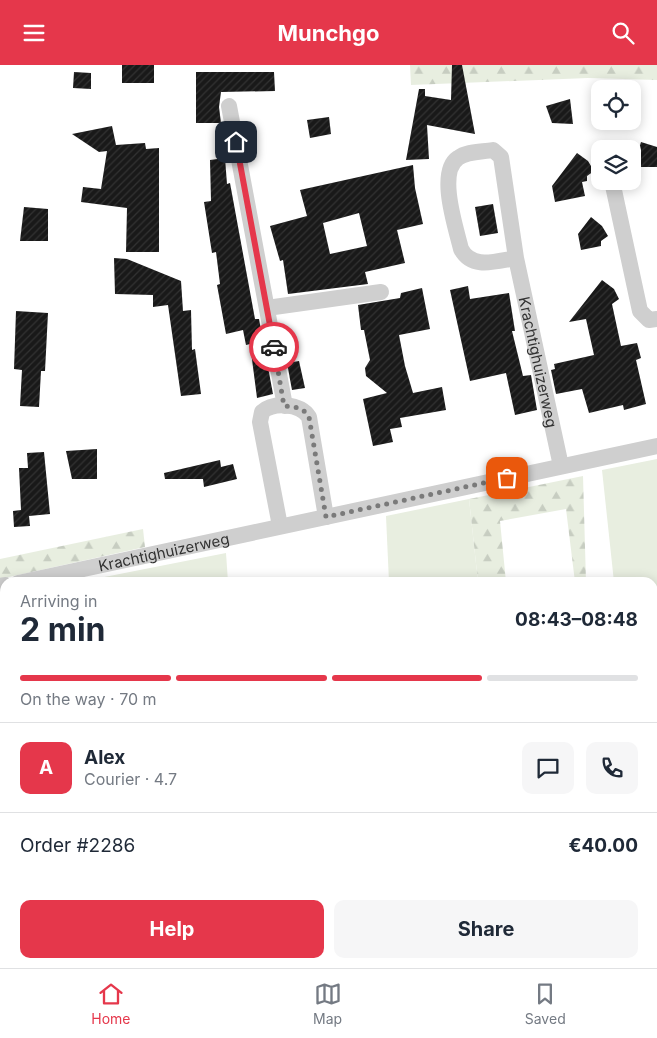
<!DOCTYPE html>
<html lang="en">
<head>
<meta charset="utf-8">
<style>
	:root { --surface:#fff; --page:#f6f6f7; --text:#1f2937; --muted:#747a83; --line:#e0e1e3; --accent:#e5374b }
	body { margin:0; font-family:Inter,sans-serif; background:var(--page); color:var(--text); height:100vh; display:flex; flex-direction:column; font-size:19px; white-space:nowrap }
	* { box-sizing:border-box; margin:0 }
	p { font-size:16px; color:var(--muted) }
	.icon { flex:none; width:28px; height:28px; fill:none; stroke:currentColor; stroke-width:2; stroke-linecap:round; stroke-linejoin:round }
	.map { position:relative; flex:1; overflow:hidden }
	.details { position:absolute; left:0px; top:512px; width:658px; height:391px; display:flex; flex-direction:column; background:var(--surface); border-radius:15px 15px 0 0; box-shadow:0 2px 12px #0003 }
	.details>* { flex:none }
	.controls { position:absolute; left:591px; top:15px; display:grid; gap:10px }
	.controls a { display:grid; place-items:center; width:50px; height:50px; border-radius:10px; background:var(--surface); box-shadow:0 2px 12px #0003; font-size:25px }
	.pin { position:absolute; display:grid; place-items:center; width:42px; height:42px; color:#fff; margin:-21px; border-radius:10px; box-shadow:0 2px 8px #0006 }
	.courier { position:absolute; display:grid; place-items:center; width:50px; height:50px; margin:-25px; border:4px solid #e5374b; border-radius:50%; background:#fff; color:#222; box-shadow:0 1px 6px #0007 }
	.overview em { font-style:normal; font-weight:700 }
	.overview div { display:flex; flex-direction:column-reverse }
	.overview { display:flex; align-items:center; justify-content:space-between; height:85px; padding:0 20px }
	h1 { font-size:32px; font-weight:700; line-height:38px }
	.bar { display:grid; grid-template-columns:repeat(4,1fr); gap:8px 5px; align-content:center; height:60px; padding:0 20px }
	.bar i { height:6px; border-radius:4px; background:var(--line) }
	.bar .active { background:var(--accent) }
	.bar p { grid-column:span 4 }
	.line { display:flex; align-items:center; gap:12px; padding:0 20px; border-top:1px solid var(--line) }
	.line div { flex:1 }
	.round { display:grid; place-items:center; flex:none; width:52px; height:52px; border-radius:10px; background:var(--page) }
	.button { display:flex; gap:10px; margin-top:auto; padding:10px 20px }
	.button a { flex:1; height:58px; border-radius:10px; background:var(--accent); color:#fff; font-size:20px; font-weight:700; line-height:58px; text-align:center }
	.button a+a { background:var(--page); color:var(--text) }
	header { display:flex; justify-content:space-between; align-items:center; height:65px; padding:0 20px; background:var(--accent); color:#fff; font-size:22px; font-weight:700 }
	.tab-bar { display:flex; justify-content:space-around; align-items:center; height:70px; border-top:1px solid var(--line); background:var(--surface); font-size:14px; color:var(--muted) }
	.tab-bar a { display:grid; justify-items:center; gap:2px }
	.tab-bar .active { color:var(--accent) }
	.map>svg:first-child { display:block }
	.green { fill:#e8eee0 }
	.forest { fill:url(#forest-firs) }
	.building { fill:url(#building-hatch); fill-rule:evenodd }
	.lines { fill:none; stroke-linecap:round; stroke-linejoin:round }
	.minor { stroke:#cfcfcf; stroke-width:16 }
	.done { stroke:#7a7a7a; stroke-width:5; stroke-dasharray:0 9 }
	.route { stroke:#e5374b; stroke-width:6 }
	.labels { text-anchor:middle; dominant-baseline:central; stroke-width:5; stroke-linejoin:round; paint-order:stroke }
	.street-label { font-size:15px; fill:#323232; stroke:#fff }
</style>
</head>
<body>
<header><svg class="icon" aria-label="menu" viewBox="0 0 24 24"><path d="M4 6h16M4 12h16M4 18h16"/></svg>Munchgo<svg class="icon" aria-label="search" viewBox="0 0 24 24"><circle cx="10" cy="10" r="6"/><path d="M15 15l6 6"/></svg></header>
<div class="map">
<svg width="657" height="903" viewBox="0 0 657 903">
	<defs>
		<pattern id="forest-firs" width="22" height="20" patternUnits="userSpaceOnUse" patternTransform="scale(1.25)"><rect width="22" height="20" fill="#e8eee0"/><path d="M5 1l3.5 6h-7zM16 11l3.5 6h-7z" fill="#c7cdc1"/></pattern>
		<pattern id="building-hatch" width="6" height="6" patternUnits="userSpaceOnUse" patternTransform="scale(1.25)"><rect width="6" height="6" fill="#191919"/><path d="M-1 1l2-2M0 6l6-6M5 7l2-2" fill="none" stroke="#323232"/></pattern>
	</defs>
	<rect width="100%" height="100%" fill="#fff"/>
	<g class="green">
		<path d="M657 394V539L656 526H653L652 518 614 517 602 405Z"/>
		<path d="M469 434 478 517H389L386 451Z"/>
		<path d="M226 488 228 517H79Z"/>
		<path d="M652 590H657V765L652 737Z"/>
	</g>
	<g class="forest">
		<path d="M410 0H657V15L588 13 411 20Z"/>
		<path d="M583 411 586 517H575L566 444 500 456 506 517H478L469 434Z"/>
		<path d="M143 464 145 482 0 514V494Z"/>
		<path d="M0 726 5 727V899H443L430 903H0Z"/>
		<path d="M653 764 657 765V903H471L455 899H652Z"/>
	</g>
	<g class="building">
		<rect x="122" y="0" width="32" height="18"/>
		<path d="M452 0H462L475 69 427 60 429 94 406 95 419 24H425V31L451 35Z"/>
		<path d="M74 7 91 8V24L73 23Z"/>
		<path d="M196 7H274L275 26 221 27 219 42 221 58H196Z"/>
		<path d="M570 34 573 59 552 58 546 41Z"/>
		<path d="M329 52 331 69 310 73 307 55Z"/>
		<path d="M112 61 116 80 145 78 146 84 159 83V187H126L127 143 81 137 83 122 101 124 107 86 99 87 72 69Z"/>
		<path d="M641 77 657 82V102H637V90Z"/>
		<path d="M577 88 588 96 594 106 587 111V116L582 117 585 131 555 137 552 121Z"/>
		<path d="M225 93 227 119 230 118 255 254H259L273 329 257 333 250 279 246 280 243 265 226 269 217 220 220 219 216 187 212 188 204 137 211 136 210 95Z"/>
		<path d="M413 100 415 123 423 159 397 165 405 198 365 207 368 219 288 229 283 195 280 196 270 161 307 151 300 125ZM359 148 367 181 330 189 323 158Z"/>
		<path d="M493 139 498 168 480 171 475 142Z"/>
		<path d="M24 142 48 144V176H20Z"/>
		<path d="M591 152 602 161 608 171 601 176V181L581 185 578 169Z"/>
		<path d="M114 193 127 194 181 216 183 246 191 245 192 285 195 284 201 329 181 331 168 240 153 242V230L115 229Z"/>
		<path d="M602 215 614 224 619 234 612 239 621 281 637 278 641 293 636 295 646 339 624 345 623 340 589 348 582 324 556 329 551 305 555 304 554 299 594 290 586 254 569 257Z"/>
		<path d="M468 221 470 234 509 228 515 266H512L523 311 531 310 537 345 515 350 506 308 470 316 450 225Z"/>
		<path d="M422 223 430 264 399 270 405 301 413 328 442 322 446 345 400 353 402 362 390 364 393 377 373 381 363 334 387 328 366 311 365 303 370 295 364 265H361L358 240 400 233 401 228Z"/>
		<path d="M16 246 48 248 45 306H41L39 342 20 341 22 305 14 304Z"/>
		<path d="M299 296 305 323 292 325 287 298Z"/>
		<path d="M97 384V414H72L66 386Z"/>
		<path d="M44 387 50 449 29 451 30 461 14 462 13 446 21 445 19 403H28L27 388Z"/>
		<path d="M220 395 221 402 233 399 237 414 204 422 203 414H165L164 408Z"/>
	</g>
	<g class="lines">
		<g class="minor">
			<path d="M229 41 285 341"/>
			<path d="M612 116 640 246 649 255 657 254"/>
			<path id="s1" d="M516 193C496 196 472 205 461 184 456 163 437 107 458 93 467 86 482 87 493 85L501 92 516 193 561 401"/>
			<path d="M267 243 381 227"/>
			<path d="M280 461 260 357 262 347C273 337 300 338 309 352L326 452"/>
			<path id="s2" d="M18 518 657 381"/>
			<path d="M0 521 5 520"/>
		</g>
	</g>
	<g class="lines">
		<path class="done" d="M274 282 284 341C295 342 303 342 309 352L326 452 507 413"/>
		<path class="route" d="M236 77 274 282"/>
	</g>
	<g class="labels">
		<g class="street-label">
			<text stroke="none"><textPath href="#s1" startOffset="411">Krachtighuizerweg</textPath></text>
			<text stroke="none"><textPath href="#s2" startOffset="149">Krachtighuizerweg</textPath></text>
		</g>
	</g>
</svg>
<div class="controls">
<a><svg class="icon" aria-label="locate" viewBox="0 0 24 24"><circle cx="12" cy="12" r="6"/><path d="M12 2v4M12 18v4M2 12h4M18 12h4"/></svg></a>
<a><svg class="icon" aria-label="layers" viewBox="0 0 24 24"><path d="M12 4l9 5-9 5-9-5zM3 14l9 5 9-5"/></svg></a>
</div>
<div class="pin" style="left:507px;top:413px;background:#ea580c"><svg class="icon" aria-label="bag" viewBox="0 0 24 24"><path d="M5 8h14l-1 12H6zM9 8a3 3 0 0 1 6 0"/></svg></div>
<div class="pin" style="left:236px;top:77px;background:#1f2937"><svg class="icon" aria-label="home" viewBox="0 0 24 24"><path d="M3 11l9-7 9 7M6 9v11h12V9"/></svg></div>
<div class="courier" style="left:274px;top:282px"><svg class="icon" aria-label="car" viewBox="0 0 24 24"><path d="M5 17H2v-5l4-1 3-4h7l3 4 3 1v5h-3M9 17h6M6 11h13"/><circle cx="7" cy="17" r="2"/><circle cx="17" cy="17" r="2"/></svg></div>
<section class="details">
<div class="overview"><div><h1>2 min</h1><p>Arriving in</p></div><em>08:43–08:48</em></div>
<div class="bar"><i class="active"></i><i class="active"></i><i class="active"></i><i></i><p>On the way · 70 m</p></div>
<div class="line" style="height:90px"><b class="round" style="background:var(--accent);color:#fff">A</b><div><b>Alex</b><p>Courier · 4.7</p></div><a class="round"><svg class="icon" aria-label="chat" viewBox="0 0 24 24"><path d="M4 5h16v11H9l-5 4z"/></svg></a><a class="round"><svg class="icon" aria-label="phone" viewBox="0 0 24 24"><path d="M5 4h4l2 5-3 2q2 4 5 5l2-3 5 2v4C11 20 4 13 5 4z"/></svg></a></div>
<div class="line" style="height:65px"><div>Order #2286</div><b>€40.00</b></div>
<div class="button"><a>Help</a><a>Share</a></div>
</section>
</div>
<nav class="tab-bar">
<a class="active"><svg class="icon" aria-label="home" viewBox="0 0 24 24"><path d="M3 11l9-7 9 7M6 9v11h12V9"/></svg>Home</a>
<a><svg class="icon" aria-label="map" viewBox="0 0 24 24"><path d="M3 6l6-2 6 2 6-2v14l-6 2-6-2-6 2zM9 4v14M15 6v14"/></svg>Map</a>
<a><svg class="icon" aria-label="saved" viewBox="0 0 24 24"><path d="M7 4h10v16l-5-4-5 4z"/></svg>Saved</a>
</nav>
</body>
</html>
